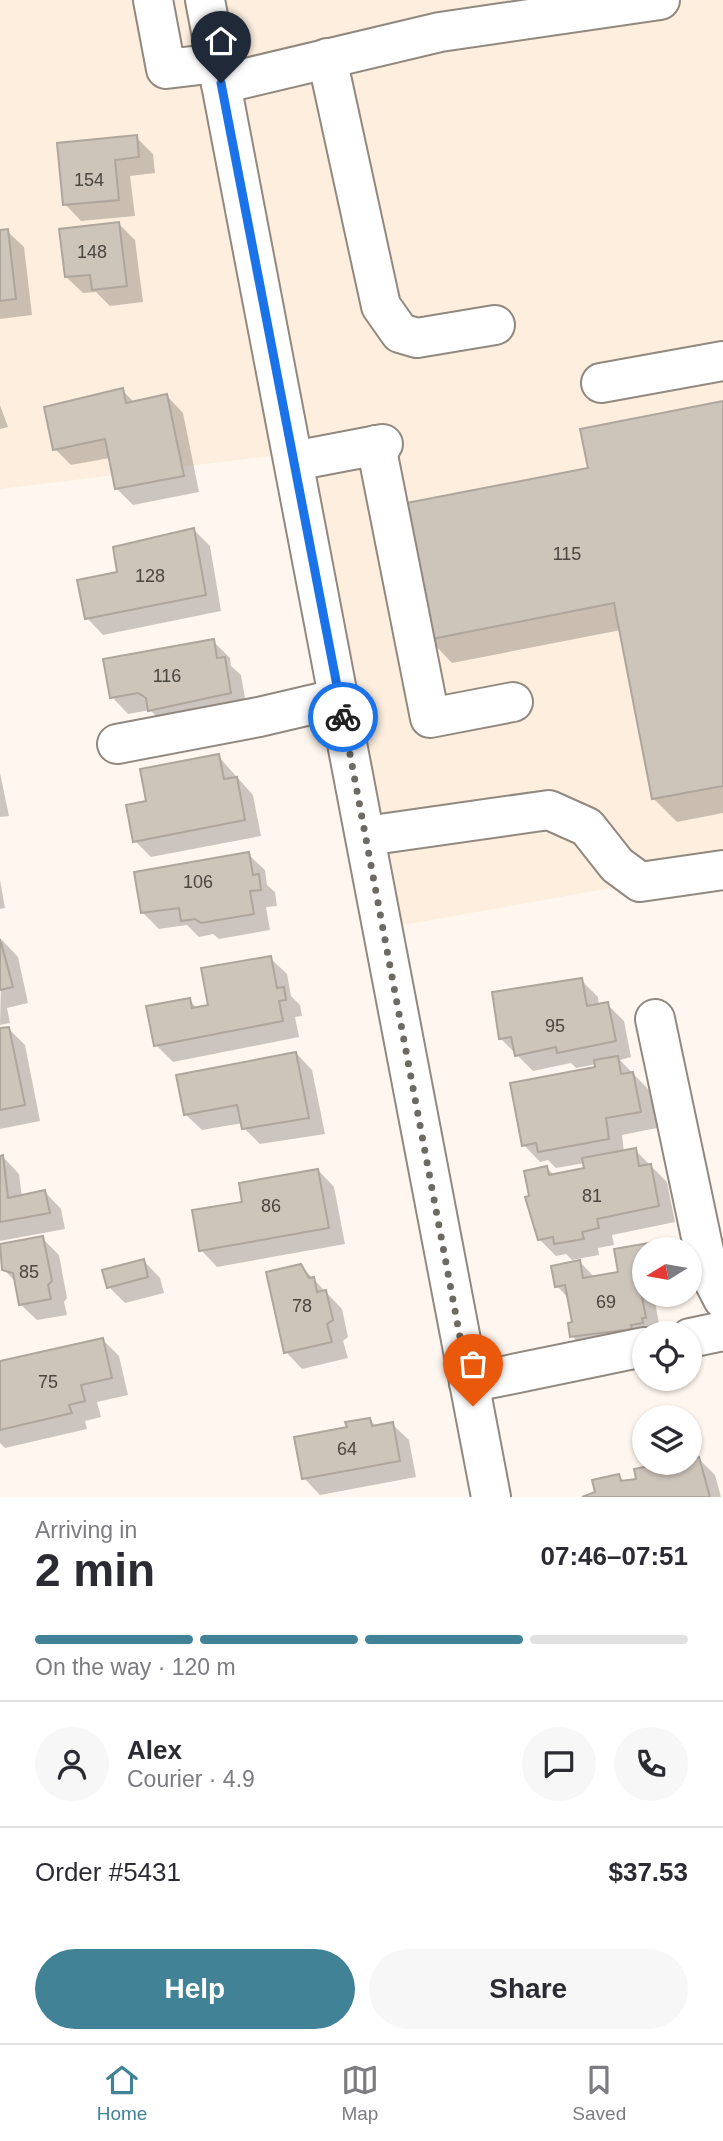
<!DOCTYPE html>
<html lang="en">
<head>
<meta charset="utf-8">
<style>
	:root { --surface:#fff; --page:#f7f7f7; --text:#2b2b33; --muted:#7c7c81; --line:#e1e1e2; --accent:#428296 }
	body { margin:0; font-family:Arial,sans-serif; background:var(--page); color:var(--text); height:100vh; display:flex; flex-direction:column; font-size:26px; white-space:nowrap }
	* { box-sizing:border-box; margin:0 }
	p { font-size:23px; color:var(--muted) }
	.icon { flex:none; width:38px; height:38px; fill:none; stroke:currentColor; stroke-width:2; stroke-linecap:round; stroke-linejoin:round }
	.map { position:relative; height:1497px; overflow:hidden }
	.drawer { display:flex; flex-direction:column; background:var(--surface); flex:1 }
	.drawer>* { flex:none }
	.needle { width:46px; rotate:259deg }
	.controls { position:absolute; left:632px; top:1237px; display:grid; gap:14px }
	.controls a { display:grid; place-items:center; width:70px; height:70px; border-radius:50%; background:var(--surface); box-shadow:0 2px 5px #0004; font-size:35px }
	.pin { position:absolute; display:grid; place-items:center; width:60px; height:60px; color:#fff; margin:-72px -30px; border-radius:50% 50% 50% 0; rotate:-45deg; box-shadow:0 0 7px #0007 }
	.pin .icon { rotate:45deg }
	.courier { position:absolute; display:grid; place-items:center; width:70px; height:70px; margin:-35px; border:5px solid #1a73e8; border-radius:50%; background:#fff; color:#222; box-shadow:0 2px 9px #0007 }
	.overview em { font-style:normal; font-weight:700 }
	.overview div { display:flex; flex-direction:column-reverse }
	.overview { display:flex; align-items:center; justify-content:space-between; height:119px; padding:0 35px }
	h1 { font-size:46px; font-weight:700; line-height:52px }
	.bar { display:grid; grid-template-columns:repeat(4,1fr); gap:10px 7px; align-content:center; height:84px; padding:0 35px }
	.bar i { height:9px; border-radius:5px; background:var(--line) }
	.bar .active { background:var(--accent) }
	.bar p { grid-column:span 4 }
	.line { display:flex; align-items:center; gap:18px; padding:0 35px; border-top:2px solid var(--line) }
	.line div { flex:1 }
	.round { display:grid; place-items:center; flex:none; width:74px; height:74px; border-radius:37px; background:var(--page) }
	.primary-button { display:flex; gap:14px; margin-top:auto; padding:14px 35px }
	.primary-button a { flex:1; height:80px; border-radius:42px; background:var(--accent); color:#fff; font-size:28px; font-weight:700; line-height:80px; text-align:center }
	.primary-button a+a { background:var(--page); color:var(--text) }
	.menu { display:flex; justify-content:space-around; align-items:center; height:98px; border-top:2px solid var(--line); background:var(--surface); font-size:19px; color:var(--muted) }
	.menu a { display:grid; justify-items:center; gap:4px }
	.menu .active { color:var(--accent) }
	.map>svg:first-child { display:block }
	.built { fill:#fdeede }
	.shadow { fill:#0003 }
	.building { fill:#cdc4ba; stroke:#aea59c; stroke-width:2 }
	.lines { fill:none; stroke-linecap:round; stroke-linejoin:round }
	.minor-casing { stroke:#91887f; stroke-width:42 }
	.minor { stroke:#fff; stroke-width:38 }
	.done { stroke:#6d6963; stroke-width:7; stroke-dasharray:0 12.6 }
	.route { stroke:#1a73e8; stroke-width:9 }
	.labels { text-anchor:middle; dominant-baseline:central; stroke-width:6; stroke-linejoin:round; paint-order:stroke }
	.number-label { font-size:18px; fill:#4a4640 }
</style>
</head>
<body>
<div class="map">
<svg width="723" height="1497" viewBox="0 0 723 1497">
	<rect width="100%" height="100%" fill="#fff7ef"/>
	<path class="built" d="M0 0H723V868L397 926 303 452 0 489Z"/>
	<g class="shadow">
		<path d="M136 137 153 154 155 173 130 176 135 216 81 221 65 204Z"/>
		<path d="M119 224 135 240 143 302 110 306 96 292 83 293 66 277Z"/>
		<path d="M0 231H7L24 247 32 315 0 319Z"/>
		<path d="M122 390 135 403 167 396 183 413 199 492 133 505 116 488 110 458 71 465 55 449Z"/>
		<path d="M723 403V813L677 822 654 799 621 630 452 663 429 639 590 469Z"/>
		<path d="M0 405 8 427 0 429Z"/>
		<path d="M194 530 210 546 221 611 103 635 87 618 119 573Z"/>
		<path d="M213 641 230 658 231 666 241 675 247 710 166 726 150 710 128 714 112 697Z"/>
		<path d="M218 756 253 795 261 836 151 857 135 841 148 802Z"/>
		<path d="M0 773 9 816 0 817Z"/>
		<path d="M248 854 265 870 267 885 275 892 277 906 266 907 270 930 219 939 213 934 199 937 187 925 159 929 143 913Z"/>
		<path d="M0 880 5 908 0 909Z"/>
		<path d="M2 940 18 957 28 1003 7 1008 10 1023 0 1025Z"/>
		<path d="M270 958 287 974 291 996 300 1005 302 1016 295 1017 299 1037 173 1062 156 1045 189 1000 198 1009 210 1006Z"/>
		<path d="M581 980 598 997 599 1006 607 1004 624 1021 631 1057 620 1060 649 1090 657 1128 622 1135 624 1152 635 1150 667 1182 675 1222 612 1235 614 1245 598 1248 599 1255 572 1260 566 1254 556 1256 539 1239 536 1225 531 1220 526 1172 547 1168 554 1175 586 1169 585 1163 556 1168 548 1160 540 1162 524 1145 598 1069 597 1064 576 1068 571 1063 533 1071 501 1039Z"/>
		<path d="M9 1029 25 1045 40 1121 0 1129V1030Z"/>
		<path d="M296 1053 312 1070 325 1134 260 1144 244 1128 243 1123 202 1130 185 1114Z"/>
		<path d="M3 1157 19 1174 22 1197 45 1192 61 1209 65 1229 0 1241V1158Z"/>
		<path d="M318 1170 334 1187 345 1244 217 1267 201 1250 244 1203Z"/>
		<path d="M42 1238 59 1255 67 1298 64 1302 67 1315 37 1320 20 1304 17 1283 3 1269 0 1245Z"/>
		<path d="M655 1244 660 1250H644V1295H677L678 1298 655 1302 661 1334H644L588 1353 572 1336 574 1324 569 1299 557 1286 580 1262 595 1278 620 1273 616 1251Z"/>
		<path d="M144 1261 160 1278 164 1293 125 1303 109 1287Z"/>
		<path d="M301 1266 342 1309 348 1337 343 1341 348 1358 302 1369 286 1352Z"/>
		<path d="M103 1340 119 1356 128 1395 97 1402 101 1417 85 1421 87 1429 5 1448 0 1443V1363Z"/>
		<path d="M370 1420 377 1427 392 1424 409 1440 416 1477 320 1495 304 1478 349 1428Z"/>
		<path d="M698 1458 715 1475 721 1497H583L597 1494 619 1476 625 1482 638 1480 675 1463H690V1460Z"/>
	</g>
	<g class="building">
		<path d="M137 135 139 157 115 160 119 200 63 205 57 143Z"/>
		<path d="M119 222 127 286 92 290 90 275 65 277 59 229Z"/>
		<path d="M8 229 16 299 0 301V230Z"/>
		<path d="M123 388 126 403 167 394 184 476 115 489 105 439 53 450 44 407Z"/>
		<path d="M723 401V786L652 799 614 603 427 640 401 504 588 468 580 429Z"/>
		<path d="M194 528 206 595 85 619 77 580 117 572 113 547Z"/>
		<path d="M214 639 217 658 225 657 231 693 148 711 146 698 138 693 110 698 103 659Z"/>
		<path d="M219 754 224 779 237 777 245 820 133 842 126 805 146 801 140 769Z"/>
		<path d="M249 852 253 875 259 874 261 890 250 891 254 914 201 923 195 919 181 921 179 908 141 913 134 872Z"/>
		<path d="M0 939 13 987 0 990Z"/>
		<path d="M271 956 277 988 284 987 286 1000 279 1001 283 1021 154 1046 146 1006 190 998 192 1008 208 1005 201 968Z"/>
		<path d="M582 978 587 1006 608 1002 616 1041 557 1053 556 1047 515 1056 511 1037 499 1039 492 992Z"/>
		<path d="M9 1027 25 1105 0 1110V1028Z"/>
		<path d="M296 1052 309 1118 242 1129 237 1105 184 1115 176 1075Z"/>
		<path d="M618 1056 621 1074 633 1072 641 1112 606 1118 609 1139 538 1152 536 1143 522 1146 510 1083 595 1067 594 1060Z"/>
		<path d="M636 1148 639 1166 651 1164 659 1206 597 1219 599 1228 582 1232 584 1239 554 1244 553 1237 538 1240 525 1197 529 1196 524 1171 547 1166 549 1175 584 1168 582 1158Z"/>
		<path d="M3 1155 8 1198 45 1190 50 1213 0 1222V1156Z"/>
		<path d="M318 1169 329 1228 199 1251 192 1210 242 1202 239 1183Z"/>
		<path d="M43 1236 52 1281 48 1285 51 1299 19 1305 13 1273 2 1270 0 1244Z"/>
		<path d="M655 1242 657 1250H644V1285L640 1286 646 1318H642L643 1323 631 1325 632 1329 570 1337 568 1323 572 1322 565 1285 555 1287 551 1266 580 1260 583 1278 618 1272 614 1249Z"/>
		<path d="M144 1259 148 1277 107 1288 102 1270Z"/>
		<path d="M301 1264 309 1278 314 1277 317 1292 326 1290 333 1320 327 1324 332 1342 284 1353 266 1272Z"/>
		<path d="M103 1338 112 1378 81 1385 85 1401 69 1405 72 1413 0 1430V1361Z"/>
		<path d="M370 1418 372 1426 393 1422 400 1461 302 1479 294 1437 347 1427 345 1422Z"/>
		<path d="M699 1457 710 1497H582L595 1492 592 1480 619 1474 621 1481 636 1479 634 1469 665 1463H690V1458Z"/>
	</g>
	<g class="lines">
		<defs>
			<g id="minor">
				<path d="M153 0 166 69 217 63"/>
				<path d="M205 0 491 1497"/>
				<path d="M327 58 381 306 400 333 417 338 495 325"/>
				<path d="M221 84 440 32 660 0"/>
				<path d="M601 383 723 361"/>
				<path d="M376 445 430 718 513 702"/>
				<path d="M294 461 383 444"/>
				<path d="M117 744 259 717 340 698"/>
				<path d="M366 836 549 810 587 827 617 865 640 882 723 870"/>
				<path d="M655 1019 708 1270 723 1299"/>
				<path d="M690 1338 723 1331"/>
				<path d="M469 1383 644 1347"/>
			</g>
		</defs>
		<use href="#minor" class="minor-casing"/>
		<use href="#minor" class="minor"/>
	</g>
	<g class="lines">
		<path class="done" d="M343 717 473 1406"/>
		<path class="route" d="M221 83 343 717"/>
	</g>
	<g class="labels">
		<g class="number-label">
			<text x="89" y="180">154</text>
			<text x="92" y="252">148</text>
			<text x="567" y="554">115</text>
			<text x="150" y="576">128</text>
			<text x="167" y="676">116</text>
			<text x="198" y="882">106</text>
			<text x="555" y="1026">95</text>
			<text x="592" y="1196">81</text>
			<text x="271" y="1206">86</text>
			<text x="29" y="1272">85</text>
			<text x="606" y="1302">69</text>
			<text x="302" y="1306">78</text>
			<text x="48" y="1382">75</text>
			<text x="347" y="1449">64</text>
		</g>
	</g>
</svg>
<div class="controls">
<a><svg class="needle" viewBox="-14 -14 28 28"><path d="M0-13l5 13h-10z" fill="#e53935"/><path d="M0 13l5-13h-10z" fill="#7c7c81"/></svg></a>
<a><svg class="icon" aria-label="locate" viewBox="0 0 24 24"><circle cx="12" cy="12" r="6"/><path d="M12 2v4M12 18v4M2 12h4M18 12h4"/></svg></a>
<a><svg class="icon" aria-label="layers" viewBox="0 0 24 24"><path d="M12 4l9 5-9 5-9-5zM3 14l9 5 9-5"/></svg></a>
</div>
<div class="pin" style="left:473px;top:1406px;background:#ea580c"><svg class="icon" aria-label="bag" viewBox="0 0 24 24"><path d="M5 8h14l-1 12H6zM9 8a3 3 0 0 1 6 0"/></svg></div>
<div class="pin" style="left:221px;top:83px;background:#1f2937"><svg class="icon" aria-label="home" viewBox="0 0 24 24"><path d="M3 11l9-7 9 7M6 9v11h12V9"/></svg></div>
<div class="courier" style="left:343px;top:717px"><svg class="icon" aria-label="bike" viewBox="0 0 24 24"><circle cx="6" cy="16" r="4"/><circle cx="18" cy="16" r="4"/><path d="M6 16l4-8h5l3 8M10 8l3 8H6M13 5h3"/></svg></div>
</div>
<section class="drawer">
<div class="overview"><div><h1>2 min</h1><p>Arriving in</p></div><em>07:46–07:51</em></div>
<div class="bar"><i class="active"></i><i class="active"></i><i class="active"></i><i></i><p>On the way · 120 m</p></div>
<div class="line" style="height:126px"><a class="round"><svg class="icon" aria-label="person" viewBox="0 0 24 24"><circle cx="12" cy="8" r="4"/><path d="M4 21q1-7 8-7t8 7"/></svg></a><div><b>Alex</b><p>Courier · 4.9</p></div><a class="round"><svg class="icon" aria-label="chat" viewBox="0 0 24 24"><path d="M4 5h16v11H9l-5 4z"/></svg></a><a class="round"><svg class="icon" aria-label="phone" viewBox="0 0 24 24"><path d="M5 4h4l2 5-3 2q2 4 5 5l2-3 5 2v4C11 20 4 13 5 4z"/></svg></a></div>
<div class="line" style="height:91px"><div>Order #5431</div><b>$37.53</b></div>
<div class="primary-button"><a>Help</a><a>Share</a></div>
</section>
<nav class="menu">
<a class="active"><svg class="icon" aria-label="home" viewBox="0 0 24 24"><path d="M3 11l9-7 9 7M6 9v11h12V9"/></svg>Home</a>
<a><svg class="icon" aria-label="map" viewBox="0 0 24 24"><path d="M3 6l6-2 6 2 6-2v14l-6 2-6-2-6 2zM9 4v14M15 6v14"/></svg>Map</a>
<a><svg class="icon" aria-label="saved" viewBox="0 0 24 24"><path d="M7 4h10v16l-5-4-5 4z"/></svg>Saved</a>
</nav>
</body>
</html>
